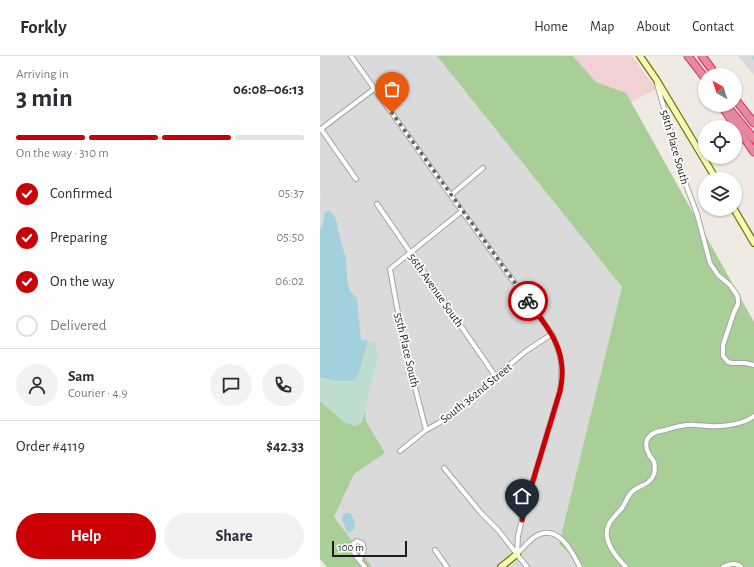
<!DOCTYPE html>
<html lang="en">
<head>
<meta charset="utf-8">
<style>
	:root { --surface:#fff; --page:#f2f2f3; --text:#2b2b33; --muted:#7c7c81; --line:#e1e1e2; --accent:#ca0005 }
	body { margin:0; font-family:"Alegreya Sans",sans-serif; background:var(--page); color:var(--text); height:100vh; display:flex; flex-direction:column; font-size:15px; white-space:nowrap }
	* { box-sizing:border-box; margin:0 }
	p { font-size:13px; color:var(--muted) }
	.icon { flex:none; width:22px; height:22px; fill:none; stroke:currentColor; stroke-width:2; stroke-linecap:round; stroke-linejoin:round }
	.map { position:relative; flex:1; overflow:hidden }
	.side { display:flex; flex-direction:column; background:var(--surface); width:320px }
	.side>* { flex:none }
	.needle { width:26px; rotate:321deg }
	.fabs { position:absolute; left:378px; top:12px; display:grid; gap:8px }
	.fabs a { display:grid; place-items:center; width:44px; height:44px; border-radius:50%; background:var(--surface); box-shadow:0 1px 3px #0004; font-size:20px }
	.scale { position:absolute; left:12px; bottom:10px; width:75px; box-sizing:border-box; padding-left:4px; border:2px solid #1d1d1d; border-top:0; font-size:11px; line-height:14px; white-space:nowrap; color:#1d1d1d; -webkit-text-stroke:3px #fff; paint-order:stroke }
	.pin { position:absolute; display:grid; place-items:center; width:34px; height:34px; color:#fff; margin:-41px -17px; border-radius:50% 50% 50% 0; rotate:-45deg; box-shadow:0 0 4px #0007 }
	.pin .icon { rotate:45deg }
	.courier { position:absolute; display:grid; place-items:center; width:40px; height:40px; margin:-20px; border:3px solid #ca0005; border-radius:50%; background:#fff; color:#222; box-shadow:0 1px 5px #0007 }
	.headline em { font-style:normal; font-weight:700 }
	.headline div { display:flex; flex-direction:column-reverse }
	.headline { display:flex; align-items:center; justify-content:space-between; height:68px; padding:0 16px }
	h1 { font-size:26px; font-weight:700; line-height:30px }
	.bar { display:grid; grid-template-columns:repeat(4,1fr); gap:6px 4px; align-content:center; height:48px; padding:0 16px }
	.bar i { height:5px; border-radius:3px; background:var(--line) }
	.bar .on { background:var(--accent) }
	.bar p { grid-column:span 4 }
	.line { display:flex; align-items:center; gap:10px; padding:0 16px; border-top:1px solid var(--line) }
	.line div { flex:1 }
	.round { display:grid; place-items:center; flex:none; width:42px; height:42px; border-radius:21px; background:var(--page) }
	ol { padding:0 16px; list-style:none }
	li { display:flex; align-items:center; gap:12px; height:44px }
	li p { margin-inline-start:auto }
	li .icon { padding:4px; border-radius:50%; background:var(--accent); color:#fff; stroke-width:4 }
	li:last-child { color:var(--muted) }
	li i { width:22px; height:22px; border:2px solid var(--line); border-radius:50% }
	.cta { display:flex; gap:8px; margin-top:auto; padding:8px 16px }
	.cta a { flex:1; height:46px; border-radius:24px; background:var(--accent); color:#fff; font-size:16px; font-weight:700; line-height:46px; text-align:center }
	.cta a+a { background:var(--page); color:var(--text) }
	header { display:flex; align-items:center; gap:24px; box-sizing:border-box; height:56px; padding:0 20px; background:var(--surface); border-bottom:1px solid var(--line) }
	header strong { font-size:19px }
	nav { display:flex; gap:22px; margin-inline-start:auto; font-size:14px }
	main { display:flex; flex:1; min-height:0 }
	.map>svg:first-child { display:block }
	.residential { fill:#dbdada }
	.commercial { fill:#f0d2d2 }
	.forest { fill:#a9ce97 }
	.wetland { fill:#bfddcf }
	.water { fill:#a2d1dd }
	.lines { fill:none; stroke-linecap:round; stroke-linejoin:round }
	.stream { stroke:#a2d1dd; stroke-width:1.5 }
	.street-casing { stroke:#a4a4a4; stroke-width:6 }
	.secondary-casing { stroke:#6b7504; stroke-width:8 }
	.highway-casing { stroke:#da2266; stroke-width:9 }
	.street { stroke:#fff; stroke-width:4 }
	.secondary { stroke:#f8fab5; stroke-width:5.5 }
	.highway { stroke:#e7899d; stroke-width:7 }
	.done { stroke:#666562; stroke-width:4; stroke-dasharray:0 7.2 }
	.route { stroke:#ca0005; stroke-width:5 }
	.labels { text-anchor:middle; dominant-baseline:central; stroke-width:3.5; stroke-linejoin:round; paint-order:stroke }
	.street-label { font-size:12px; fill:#1d1d1d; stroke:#fff }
</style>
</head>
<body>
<header>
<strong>Forkly</strong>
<nav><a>Home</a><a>Map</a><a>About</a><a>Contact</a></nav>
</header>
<main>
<section class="side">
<div class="headline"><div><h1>3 min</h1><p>Arriving in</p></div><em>06:08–06:13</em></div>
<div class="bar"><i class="on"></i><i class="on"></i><i class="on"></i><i></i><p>On the way · 310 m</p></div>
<ol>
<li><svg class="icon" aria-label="check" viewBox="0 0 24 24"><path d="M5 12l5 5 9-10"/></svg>Confirmed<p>05:37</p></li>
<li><svg class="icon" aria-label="check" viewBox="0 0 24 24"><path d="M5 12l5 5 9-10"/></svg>Preparing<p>05:50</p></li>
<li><svg class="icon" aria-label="check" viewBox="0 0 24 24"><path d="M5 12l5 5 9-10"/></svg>On the way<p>06:02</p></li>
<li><i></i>Delivered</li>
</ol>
<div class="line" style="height:72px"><a class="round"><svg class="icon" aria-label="person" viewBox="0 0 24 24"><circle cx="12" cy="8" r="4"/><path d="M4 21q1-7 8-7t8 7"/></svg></a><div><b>Sam</b><p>Courier · 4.9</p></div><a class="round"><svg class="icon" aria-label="chat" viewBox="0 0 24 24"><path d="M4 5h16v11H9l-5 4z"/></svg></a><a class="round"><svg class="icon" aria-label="phone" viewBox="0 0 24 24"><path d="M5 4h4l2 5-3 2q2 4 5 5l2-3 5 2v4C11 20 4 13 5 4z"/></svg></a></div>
<div class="line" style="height:52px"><div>Order #4119</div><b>$42.33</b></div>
<div class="cta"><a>Help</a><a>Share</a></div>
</section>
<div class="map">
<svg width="434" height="511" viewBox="0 0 434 511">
	<rect width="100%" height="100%" fill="#efeae3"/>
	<g class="residential">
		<path d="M0 0H117L302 231 239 488 264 511H50L14 461 34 418 65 397 46 365 45 353 58 302 55 287 41 284 37 243 29 233 18 175 17 167 0 174V147L1 141 0 138Z"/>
		<path d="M418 0H434V19Z"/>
	</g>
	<path class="commercial" d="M253 0H312L336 33 311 46 306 37 276 26Z"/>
	<g class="forest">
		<path d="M117 0H253L276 26 306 37 434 266V511H264L239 488 302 231Z"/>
		<path d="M0 345 26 367 42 366 45 353 46 365 65 397 34 418 14 461 52 511H7L0 503Z"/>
	</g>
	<path class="wetland" d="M10 155 15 161 17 167 18 175 26 203 27 221 29 233 37 243 41 284 55 286 58 302 42 366 35 370 26 367 0 345V174L2 173 5 156Z"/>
	<g class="water">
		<path d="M10 155 15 161 17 167 18 175 26 203 27 221 29 233 37 243 41 284 48 285 39 316 35 324C23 327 12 324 0 321V173L2 171 5 156Z"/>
		<path d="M25 457H30C33 461 36 467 35 472L30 476H28C24 471 23 466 22 461Z"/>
	</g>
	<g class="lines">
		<path class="stream" d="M432 0 434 3"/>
		<defs>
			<g id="street">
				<path d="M31 0 142 155 232 278C242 300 243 311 240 335L205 451 198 480 197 498"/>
				<path d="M337 28 365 126 377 158 390 207 398 219 410 229 417 239 418 244V248L414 256 403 289V300L408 306 412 307H425L434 309"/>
				<path d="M36 123 1 73 54 33"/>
				<path d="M131 139 163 112"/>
				<path d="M57 148 176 321"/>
				<path d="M106 374 84 289 70 213 142 155"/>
				<path d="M80 395 106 374 117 368 125 363 206 295 232 278"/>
				<path d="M124 412 161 457 178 474 207 511"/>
				<path d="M115 494 127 511"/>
				<path d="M197 498C202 493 207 487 213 482 236 465 251 493 260 511"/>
				<path d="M40 504C42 498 46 493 42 487L37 485 33 488C31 497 40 505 45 511"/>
				<path d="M306 511C296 501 281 483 289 468 292 462 298 457 302 452 306 446 308 438 314 434 321 429 331 428 334 418 335 415 335 408 334 406 333 403 330 401 329 398 325 392 325 383 331 379 334 376 341 375 345 374 355 371 365 368 375 369 380 369 385 370 390 370 403 371 424 368 434 360"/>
				<path d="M403 511C409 508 416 506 421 511"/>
			</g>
			<g id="secondary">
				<path d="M320 0 336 23 396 123"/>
				<path d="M414 153 434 187"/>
				<path d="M181 511 197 498"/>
			</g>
			<g id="highway">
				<path d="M368 0 385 22"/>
				<path d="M382 0 396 19"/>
				<path d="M415 43 434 67"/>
				<path d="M401 49 434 96"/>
				<path d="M406 49 434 83"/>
			</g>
		</defs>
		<use href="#street" class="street-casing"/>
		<use href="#secondary" class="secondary-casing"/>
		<use href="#highway" class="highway-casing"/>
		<use href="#street" class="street"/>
		<use href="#secondary" class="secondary"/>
		<use href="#highway" class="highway"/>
	</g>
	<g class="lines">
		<path class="done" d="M72 57 208 245"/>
		<path class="route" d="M202 464 209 438 240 335C241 330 242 325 242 320 244 289 225 268 208 245"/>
	</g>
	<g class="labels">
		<g class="street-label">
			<text transform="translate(355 91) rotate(74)">58th Place South</text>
			<text transform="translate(116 234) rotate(55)">56th Avenue South</text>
			<text transform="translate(87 294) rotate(77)">55th Place South</text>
			<text transform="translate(156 337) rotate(-39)">South 362nd Street</text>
		</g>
	</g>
</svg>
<div class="fabs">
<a><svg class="needle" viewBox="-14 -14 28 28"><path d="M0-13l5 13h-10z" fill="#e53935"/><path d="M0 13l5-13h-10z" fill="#7c7c81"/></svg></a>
<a><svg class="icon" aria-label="locate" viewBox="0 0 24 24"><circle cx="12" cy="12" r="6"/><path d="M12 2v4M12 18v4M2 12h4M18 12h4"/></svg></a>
<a><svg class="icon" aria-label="layers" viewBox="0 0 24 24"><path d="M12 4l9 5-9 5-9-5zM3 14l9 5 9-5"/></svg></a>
</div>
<div class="scale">100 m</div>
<div class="pin" style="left:72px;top:57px;background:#ea580c"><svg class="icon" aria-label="bag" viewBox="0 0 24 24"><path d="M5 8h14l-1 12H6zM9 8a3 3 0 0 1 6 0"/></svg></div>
<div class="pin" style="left:202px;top:464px;background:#1f2937"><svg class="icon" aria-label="home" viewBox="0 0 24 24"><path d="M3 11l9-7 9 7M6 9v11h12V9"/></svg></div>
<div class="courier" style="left:208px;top:245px"><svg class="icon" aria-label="bike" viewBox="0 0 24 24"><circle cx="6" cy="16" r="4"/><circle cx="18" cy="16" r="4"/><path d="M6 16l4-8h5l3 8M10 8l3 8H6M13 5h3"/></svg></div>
</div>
</main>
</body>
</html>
